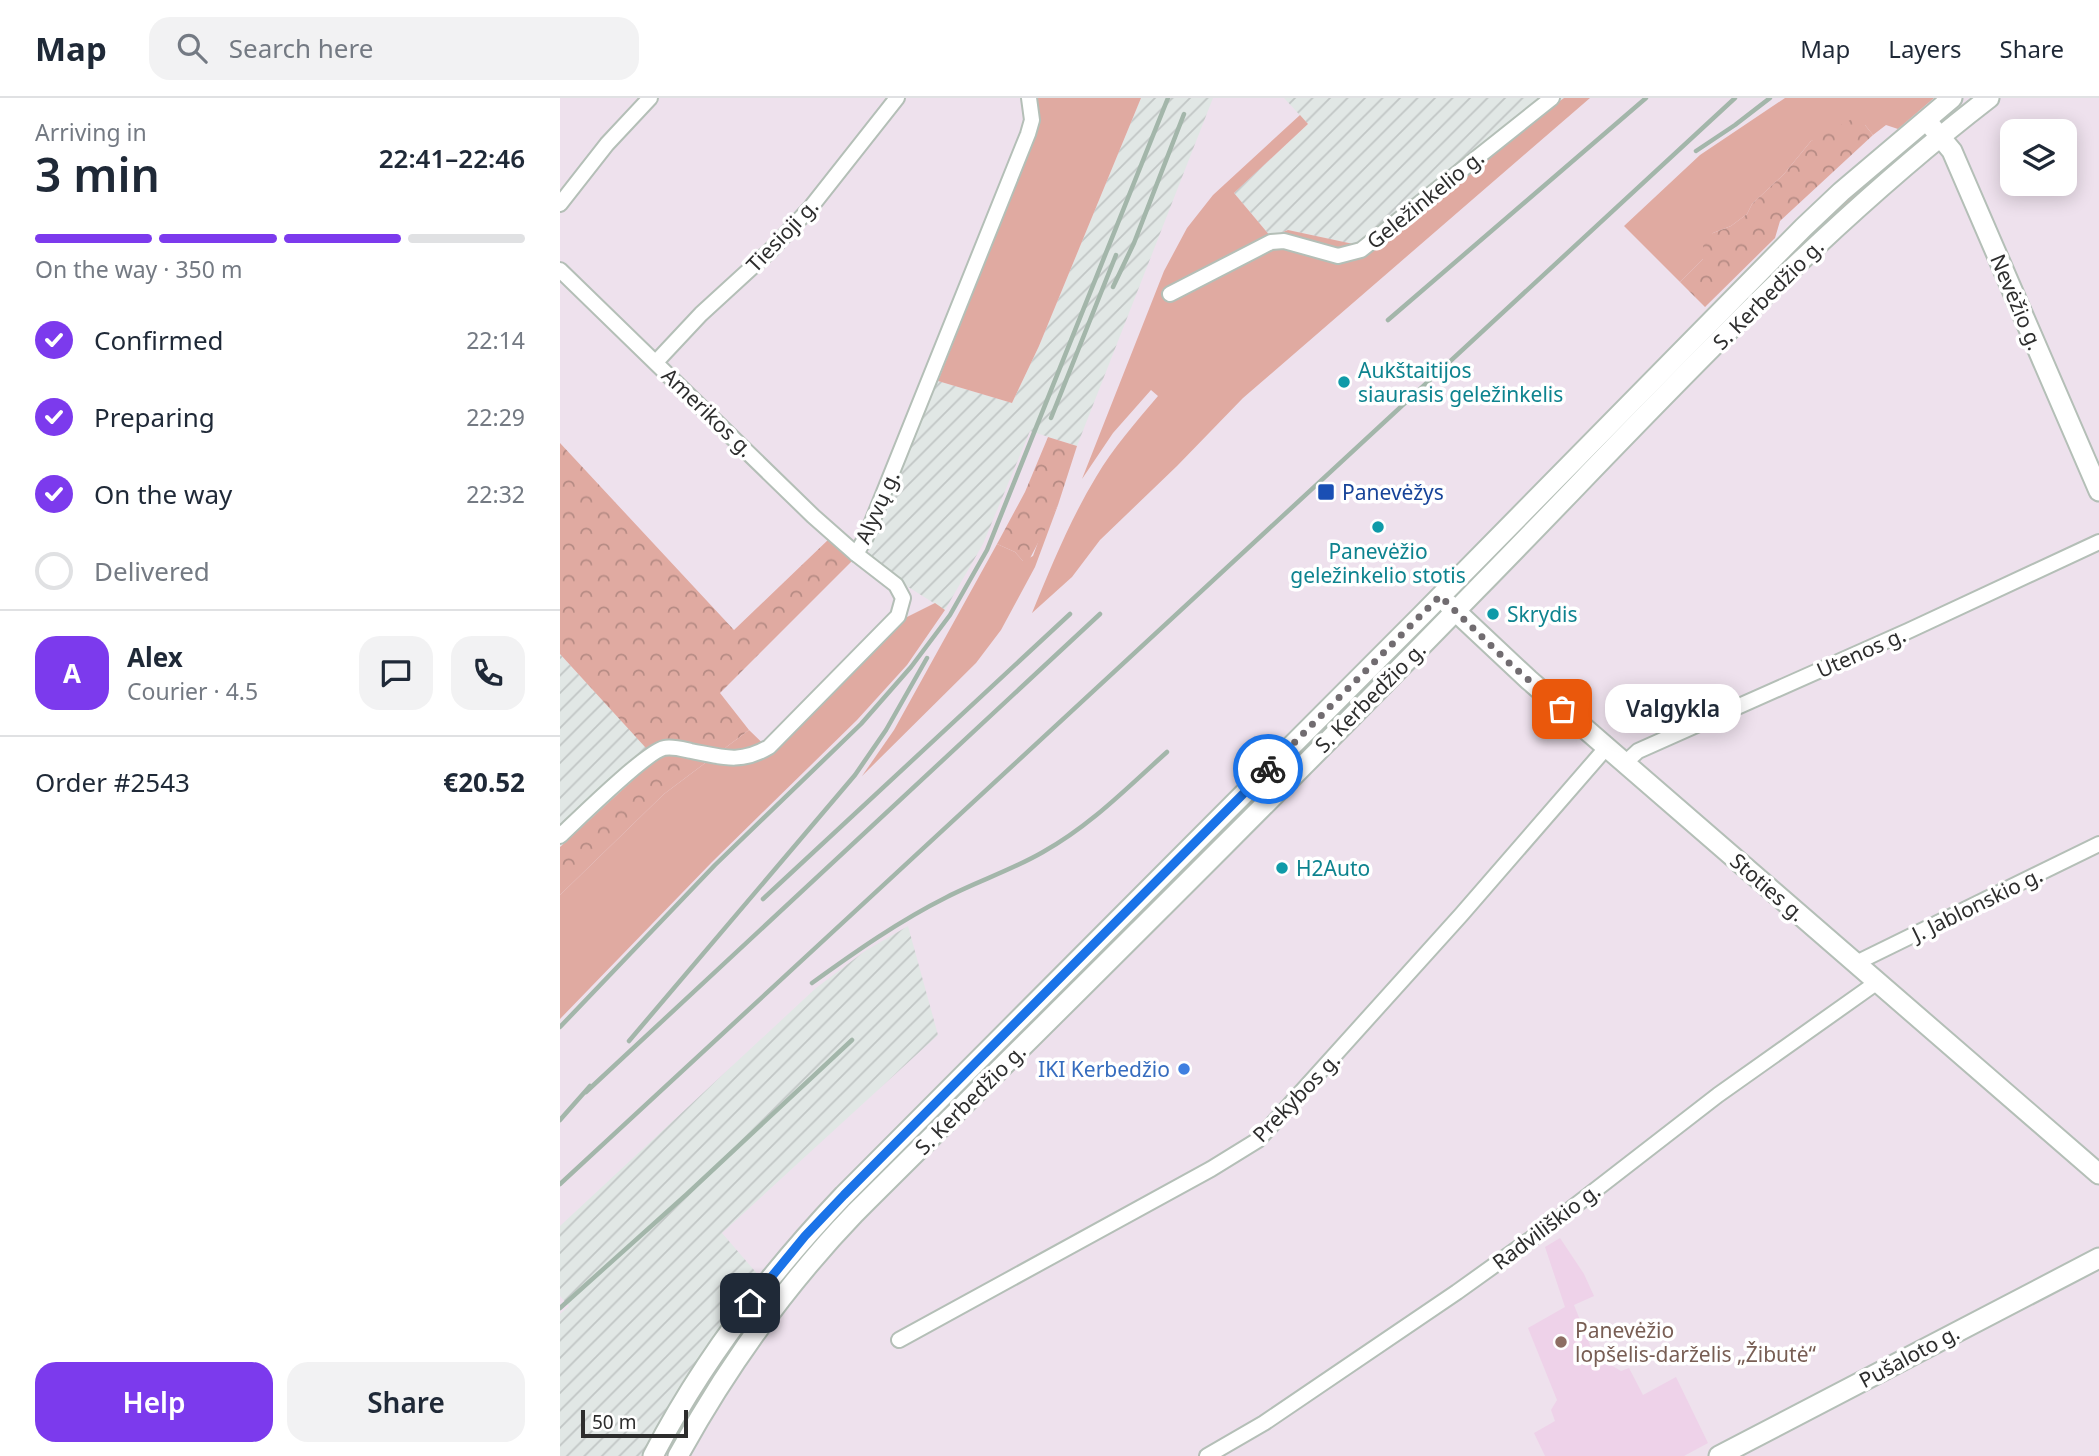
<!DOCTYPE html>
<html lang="en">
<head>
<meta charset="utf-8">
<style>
	:root { --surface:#fff; --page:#f2f2f3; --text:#1f2937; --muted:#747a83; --line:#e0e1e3; --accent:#7c3aed }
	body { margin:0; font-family:"Noto Sans",sans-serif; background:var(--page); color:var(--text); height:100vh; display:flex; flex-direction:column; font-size:26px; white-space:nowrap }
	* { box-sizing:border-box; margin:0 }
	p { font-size:23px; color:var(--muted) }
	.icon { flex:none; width:38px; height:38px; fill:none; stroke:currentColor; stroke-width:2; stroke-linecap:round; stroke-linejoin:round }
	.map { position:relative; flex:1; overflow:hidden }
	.drawer { display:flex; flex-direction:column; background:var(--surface); width:560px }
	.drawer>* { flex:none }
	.tools { position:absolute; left:1440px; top:21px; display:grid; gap:14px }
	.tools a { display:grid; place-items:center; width:77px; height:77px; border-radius:14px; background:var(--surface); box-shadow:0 4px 18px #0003; font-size:35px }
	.scale { position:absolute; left:21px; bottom:18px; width:107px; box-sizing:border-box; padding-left:7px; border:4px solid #2d2d2d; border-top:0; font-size:19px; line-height:24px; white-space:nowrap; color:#2d2d2d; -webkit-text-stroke:5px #fff; paint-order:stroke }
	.pin { position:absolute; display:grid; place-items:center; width:60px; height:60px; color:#fff; margin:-30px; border-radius:14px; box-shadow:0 4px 10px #0006 }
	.courier { position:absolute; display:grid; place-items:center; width:70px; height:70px; margin:-35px; border:5px solid #1a73e8; border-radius:50%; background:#fff; color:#222; box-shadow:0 2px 9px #0007 }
	.bubble { position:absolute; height:49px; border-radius:21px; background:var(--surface); box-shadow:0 4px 18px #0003; font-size:23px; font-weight:600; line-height:49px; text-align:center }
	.overview em { font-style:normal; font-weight:600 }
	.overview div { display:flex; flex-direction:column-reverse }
	.overview { display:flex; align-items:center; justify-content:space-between; height:119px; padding:0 35px }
	h1 { font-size:46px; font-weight:600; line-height:52px }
	.bar { display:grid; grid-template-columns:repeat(4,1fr); gap:10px 7px; align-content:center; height:84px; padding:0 35px }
	.bar i { height:9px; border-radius:5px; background:var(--line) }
	.bar .current { background:var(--accent) }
	.bar p { grid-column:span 4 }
	.line { display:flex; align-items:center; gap:18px; padding:0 35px; border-top:2px solid var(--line) }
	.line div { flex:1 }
	.round { display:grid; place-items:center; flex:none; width:74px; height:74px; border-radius:21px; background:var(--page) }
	ol { padding:0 35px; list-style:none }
	li { display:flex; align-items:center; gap:21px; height:77px }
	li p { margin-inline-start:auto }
	li .icon { padding:7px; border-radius:50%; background:var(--accent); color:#fff; stroke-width:4 }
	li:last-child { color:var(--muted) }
	li i { width:38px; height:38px; border:4px solid var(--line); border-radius:50% }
	.primary-button { display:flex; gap:14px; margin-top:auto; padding:14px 35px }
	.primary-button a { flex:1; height:80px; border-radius:21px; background:var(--accent); color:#fff; font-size:28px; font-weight:600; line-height:80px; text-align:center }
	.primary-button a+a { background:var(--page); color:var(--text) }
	header { display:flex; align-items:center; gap:42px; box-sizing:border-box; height:98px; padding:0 35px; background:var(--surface); border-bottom:2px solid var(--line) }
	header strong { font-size:33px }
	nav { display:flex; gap:38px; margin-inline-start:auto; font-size:24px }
	.search { width:490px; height:63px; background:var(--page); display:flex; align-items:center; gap:18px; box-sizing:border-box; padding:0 24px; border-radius:21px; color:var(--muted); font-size:26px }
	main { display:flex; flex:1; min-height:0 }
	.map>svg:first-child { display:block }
	.industrial { fill:url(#industrial-furrows) }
	.education { fill:#eed2e9 }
	.grass { fill:#e0aaa1 }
	.forest { fill:url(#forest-crowns) }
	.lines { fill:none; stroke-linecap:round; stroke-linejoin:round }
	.street-casing { stroke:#b4bfb7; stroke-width:18 }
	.secondary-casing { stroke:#b4bfb7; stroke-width:23 }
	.street { stroke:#fff; stroke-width:14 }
	.secondary { stroke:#fff; stroke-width:19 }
	.rail { stroke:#a3b6aa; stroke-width:4.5 }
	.done { stroke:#716c70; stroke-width:7; stroke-dasharray:0 12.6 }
	.route { stroke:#1a73e8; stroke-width:9 }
	.culture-dot { fill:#0f9aa8; stroke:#fff; stroke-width:2.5 }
	.transit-dot { fill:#1a4fb4; stroke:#fff; stroke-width:2.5 }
	.shop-dot { fill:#3f7fe0; stroke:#fff; stroke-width:2.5 }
	.education-dot { fill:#8d6e63; stroke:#fff; stroke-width:2.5 }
	.labels { text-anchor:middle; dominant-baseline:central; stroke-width:7; stroke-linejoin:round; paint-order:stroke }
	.street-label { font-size:21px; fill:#2d2d2d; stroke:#fff }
	.culture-label { font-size:21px; fill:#0d838f; stroke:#fff; text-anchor:start }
	.transit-label { font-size:21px; fill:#164399; stroke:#fff; text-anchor:start }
	.shop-label { font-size:21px; fill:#366cbe; stroke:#fff; text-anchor:end }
	.education-label { font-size:21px; fill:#785e54; stroke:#fff; text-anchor:start }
</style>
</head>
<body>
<header>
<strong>Map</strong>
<div class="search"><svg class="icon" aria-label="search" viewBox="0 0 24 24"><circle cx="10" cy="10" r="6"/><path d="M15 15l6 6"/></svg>Search here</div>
<nav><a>Map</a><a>Layers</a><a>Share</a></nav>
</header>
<main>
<section class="drawer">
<div class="overview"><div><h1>3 min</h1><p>Arriving in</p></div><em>22:41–22:46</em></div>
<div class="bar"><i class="current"></i><i class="current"></i><i class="current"></i><i></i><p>On the way · 350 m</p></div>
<ol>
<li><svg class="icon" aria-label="check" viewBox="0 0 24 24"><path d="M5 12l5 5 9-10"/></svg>Confirmed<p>22:14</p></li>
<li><svg class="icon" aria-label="check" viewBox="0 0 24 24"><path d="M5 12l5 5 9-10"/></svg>Preparing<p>22:29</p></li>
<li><svg class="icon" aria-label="check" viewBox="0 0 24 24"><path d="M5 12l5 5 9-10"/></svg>On the way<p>22:32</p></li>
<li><i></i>Delivered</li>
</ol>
<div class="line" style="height:126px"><b class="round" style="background:var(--accent);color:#fff">A</b><div><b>Alex</b><p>Courier · 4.5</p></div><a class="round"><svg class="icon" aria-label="chat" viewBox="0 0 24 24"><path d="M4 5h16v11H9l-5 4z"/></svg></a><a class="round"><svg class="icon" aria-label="phone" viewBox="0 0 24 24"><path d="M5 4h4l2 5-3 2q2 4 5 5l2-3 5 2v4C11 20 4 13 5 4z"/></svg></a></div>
<div class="line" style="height:91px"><div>Order #2543</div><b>€20.52</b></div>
<div class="primary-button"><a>Help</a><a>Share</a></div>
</section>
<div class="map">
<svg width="1539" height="1358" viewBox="0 0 1539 1358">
	<defs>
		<pattern id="industrial-furrows" width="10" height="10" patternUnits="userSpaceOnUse" patternTransform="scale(1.75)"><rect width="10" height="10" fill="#e1e7e5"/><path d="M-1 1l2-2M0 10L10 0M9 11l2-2" fill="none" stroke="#c1c6c5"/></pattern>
		<pattern id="forest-crowns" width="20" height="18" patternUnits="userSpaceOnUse" patternTransform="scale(1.75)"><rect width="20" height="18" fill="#e0aaa1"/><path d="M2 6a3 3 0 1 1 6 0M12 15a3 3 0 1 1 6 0" fill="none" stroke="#b68b84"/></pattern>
	</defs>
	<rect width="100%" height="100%" fill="#eee1ed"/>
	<g class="industrial">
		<path d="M581 0H653L517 348 470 333 423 446 385 512 337 482 311 460 308 449 311 439 378 283 452 305 479 248Z"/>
		<path d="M724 0H1004L798 147 728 132 711 139 674 95 748 26Z"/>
		<path d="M0 556 97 661 0 749Z"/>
		<path d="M348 828 378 937 162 1135 200 1179 162 1228 124 1287 85 1358H0V1216L9 1208 0 1198V1128L256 890 305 853Z"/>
	</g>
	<path class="education" d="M1000 1140 1024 1176 1034 1198 1014 1207 1034 1257 1061 1273 1069 1270 1083 1297 1116 1279 1148 1345 1124 1358H985L974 1335 995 1323 991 1312 997 1302 968 1230 1005 1209 985 1149Z"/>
	<g class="grass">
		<path d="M477 0H581L479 248 452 305 378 283 474 41 478 11Z"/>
		<path d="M1004 0H1030L683 300 617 368 540 442 512 479 472 515C491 469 510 422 536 379 553 350 576 324 598 298L591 292 553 335 522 381 604 173 627 130 653 97 740 17 748 26 674 95 711 139 728 132 798 147Z"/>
		<path d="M1225 0H1374L1338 31 1326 27 1313 37 1305 27 1251 43 1224 76 1192 106 1187 116 1171 128 1153 135 1143 161 1120 184 1064 128 1140 57Z"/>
		<path d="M1341 51 1347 57 912 486 907 481 1221 160Z"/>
		<path d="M498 407 475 469 441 532 416 565 302 678 334 632 437 446 455 454 463 463 473 458 481 436Z"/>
		<path d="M375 505 385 512 347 567 297 622 152 764 0 921V797L104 696 189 632 213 655 343 521Z"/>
		<path d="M864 525 869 529 624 775 619 771Z"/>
		<path d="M606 784 610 789 469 930 465 929V926Z"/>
		<path d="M452 940 455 943 273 1129 118 1342H113L111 1341 182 1229 279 1113Z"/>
	</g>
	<g class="forest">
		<path d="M1292 21 1305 27 1313 37 1220 123 1215 140 1145 209 1120 184 1143 161V148L1153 135 1171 128 1187 116 1192 106 1224 76 1251 43Z"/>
		<path d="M488 339 517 348 498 407 468 464 463 463 455 454 437 446 465 394Z"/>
		<path d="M0 345 174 532 270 440 294 461 160 595 189 632 104 696 0 797V749L96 661 0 556Z"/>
	</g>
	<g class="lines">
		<defs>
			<g id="street">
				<path d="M0 106 47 46 90 0"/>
				<path d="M0 172 253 418 296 456"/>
				<path d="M610 196 711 144 724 143 778 158 801 152 992 0"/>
				<path d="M96 264 141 216 212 151 251 109 337 0"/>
				<path d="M1065 665 1078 653 1348 533 1539 444"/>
				<path d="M0 738C18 721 86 654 104 650 112 648 122 651 131 653 162 659 180 666 209 649L338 518 343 500 336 487 296 456 306 439 468 36 472 22 469 0"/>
				<path d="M1294 866 1539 746"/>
				<path d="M339 1242 651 1071 698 1042 901 817 1046 650"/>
				<path d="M647 1358 704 1325 897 1194 985 1131 1158 997 1316 885"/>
			</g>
			<g id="secondary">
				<path d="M1372 29 1392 53 1539 393"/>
				<path d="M888 506 969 582 1539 1076"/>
				<path d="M93 1358C143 1261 209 1176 284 1097L862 517 1244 129 1281 94 1392 0"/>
				<path d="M118 1358C167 1269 225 1188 295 1115 503 908 712 702 916 492 1082 323 1241 145 1429 0"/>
				<path d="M1159 1358 1539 1160"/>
			</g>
		</defs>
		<use href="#street" class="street-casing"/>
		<use href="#secondary" class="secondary-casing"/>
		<use href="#street" class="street"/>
		<use href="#secondary" class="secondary"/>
		<g class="rail">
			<path d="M1136 53 1175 27 1210 0"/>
			<path d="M553 189 574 145 624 16"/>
			<path d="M828 222 1086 0"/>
			<path d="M491 320 556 157"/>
			<path d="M203 801 510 516"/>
			<path d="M252 885C295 854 339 823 387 799 418 783 452 772 483 754 530 728 567 690 607 654"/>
			<path d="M0 929 155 767 301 626 351 569 390 517 427 452 608 0"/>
			<path d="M69 943 295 677 326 632 367 560"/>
			<path d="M26 994 540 516"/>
			<path d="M0 1022 30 988"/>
			<path d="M0 1086 1175 0"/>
			<path d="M0 1210 127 1096 292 942"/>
		</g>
	</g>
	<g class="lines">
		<path class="done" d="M708 671 880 498 948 564 1002 611"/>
		<path class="route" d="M190 1205 245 1138 284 1097 708 671"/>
	</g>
	<g class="culture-dot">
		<circle cx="784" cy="284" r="7"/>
		<circle cx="818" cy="429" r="7"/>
		<circle cx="933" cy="516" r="7"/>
		<circle cx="722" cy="770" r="7"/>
	</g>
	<rect class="transit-dot" x="757" y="385" width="18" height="18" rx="3.5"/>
	<circle class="shop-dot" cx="624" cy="971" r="7"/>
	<circle class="education-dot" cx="1001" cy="1244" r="7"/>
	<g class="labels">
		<g class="street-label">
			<text transform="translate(865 101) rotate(-39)">Geležinkelio g.</text>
			<text transform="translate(222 137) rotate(-46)">Tiesioji g.</text>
			<text transform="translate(1208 196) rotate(-45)">S. Kerbedžio g.</text>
			<text transform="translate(1457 204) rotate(67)">Nevėžio g.</text>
			<text transform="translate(148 314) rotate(44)">Amerikos g.</text>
			<text transform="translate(317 409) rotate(-66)">Alyvų g.</text>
			<text transform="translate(1301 554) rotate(-24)">Utenos g.</text>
			<text transform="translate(810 599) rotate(-45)">S. Kerbedžio g.</text>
			<text transform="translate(1208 789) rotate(41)">Stoties g.</text>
			<text transform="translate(1417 806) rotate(-26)">J. Jablonskio g.</text>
			<text transform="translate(736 999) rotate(-46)">Prekybos g.</text>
			<text transform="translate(410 1001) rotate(-45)">S. Kerbedžio g.</text>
			<text transform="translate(986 1128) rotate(-37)">Radviliškio g.</text>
			<text transform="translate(1349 1258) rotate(-28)">Pušaloto g.</text>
		</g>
		<g class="culture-label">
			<text x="798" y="272">Aukštaitijos<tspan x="798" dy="24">siaurasis geležinkelis</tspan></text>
			<text x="818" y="453" text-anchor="middle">Panevėžio<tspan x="818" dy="24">geležinkelio stotis</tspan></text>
			<text x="947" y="516">Skrydis</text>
			<text x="736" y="770">H2Auto</text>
		</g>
		<g class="transit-label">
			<text x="782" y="394">Panevėžys</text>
		</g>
		<g class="shop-label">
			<text x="610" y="971">IKI Kerbedžio</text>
		</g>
		<g class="education-label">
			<text x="1015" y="1232">Panevėžio<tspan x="1015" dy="24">lopšelis-darželis „Žibutė“</tspan></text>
		</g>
	</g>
</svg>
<div class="tools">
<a><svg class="icon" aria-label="layers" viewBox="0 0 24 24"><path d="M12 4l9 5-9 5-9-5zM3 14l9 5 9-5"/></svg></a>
</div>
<div class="scale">50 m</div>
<div class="pin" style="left:1002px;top:611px;background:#ea580c"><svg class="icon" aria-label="bag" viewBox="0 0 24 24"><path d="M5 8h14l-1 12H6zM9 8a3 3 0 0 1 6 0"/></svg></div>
<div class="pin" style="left:190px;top:1205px;background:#1f2937"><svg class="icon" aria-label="home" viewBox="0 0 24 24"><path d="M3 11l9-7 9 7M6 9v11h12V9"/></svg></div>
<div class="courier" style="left:708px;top:671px"><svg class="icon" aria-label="bike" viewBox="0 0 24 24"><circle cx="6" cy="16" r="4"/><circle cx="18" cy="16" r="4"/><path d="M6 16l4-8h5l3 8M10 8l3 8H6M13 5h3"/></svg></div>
<div class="bubble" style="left:1045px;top:586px;width:136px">Valgykla</div>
</div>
</main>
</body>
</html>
